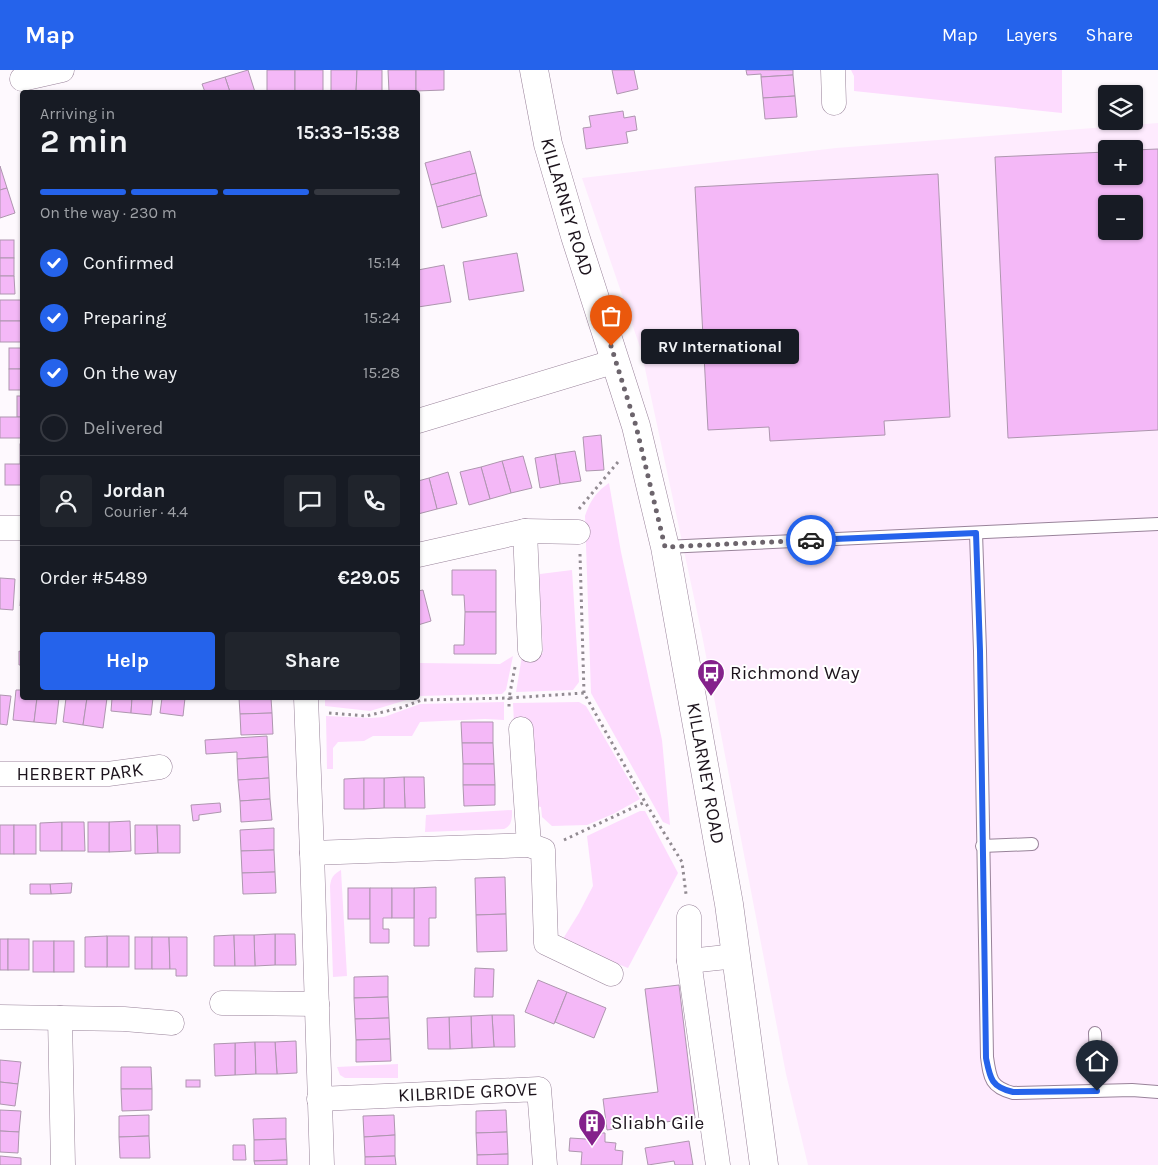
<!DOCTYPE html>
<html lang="en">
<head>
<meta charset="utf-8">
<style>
	:root { --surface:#171b24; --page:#20242c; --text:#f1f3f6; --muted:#9ea1a6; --line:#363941; --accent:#2563eb }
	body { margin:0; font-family:Karla,sans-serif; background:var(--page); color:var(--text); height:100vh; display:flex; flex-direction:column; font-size:19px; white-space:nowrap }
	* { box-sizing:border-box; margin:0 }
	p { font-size:16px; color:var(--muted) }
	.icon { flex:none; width:28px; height:28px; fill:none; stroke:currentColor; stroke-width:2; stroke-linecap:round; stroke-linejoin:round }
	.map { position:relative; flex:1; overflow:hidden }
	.drawer { position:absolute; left:20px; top:20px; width:400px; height:610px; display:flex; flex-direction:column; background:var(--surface); border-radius:5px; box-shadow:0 1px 4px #0004 }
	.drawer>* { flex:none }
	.controls { position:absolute; left:1098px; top:15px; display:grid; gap:10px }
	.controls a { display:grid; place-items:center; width:45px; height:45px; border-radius:5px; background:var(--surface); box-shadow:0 1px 4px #0004; font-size:25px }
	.pin { position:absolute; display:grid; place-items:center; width:42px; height:42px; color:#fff; margin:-51px -21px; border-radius:50% 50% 50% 0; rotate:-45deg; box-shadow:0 0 5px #0007 }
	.pin .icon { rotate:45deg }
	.courier { position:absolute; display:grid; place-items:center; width:50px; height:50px; margin:-25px; border:4px solid #2563eb; border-radius:50%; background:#fff; color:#222; box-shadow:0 1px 6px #0007 }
	.bubble { position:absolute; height:35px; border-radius:5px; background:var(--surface); box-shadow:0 1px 4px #0004; font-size:16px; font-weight:700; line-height:35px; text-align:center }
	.overview em { font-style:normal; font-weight:700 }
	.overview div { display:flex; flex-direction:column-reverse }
	.overview { display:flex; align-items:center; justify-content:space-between; height:85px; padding:0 20px }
	h1 { font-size:32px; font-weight:700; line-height:38px }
	.bar { display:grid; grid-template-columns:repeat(4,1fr); gap:8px 5px; align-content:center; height:60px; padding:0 20px }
	.bar i { height:6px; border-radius:4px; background:var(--line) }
	.bar .selected { background:var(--accent) }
	.bar p { grid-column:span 4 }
	.line { display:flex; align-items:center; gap:12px; padding:0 20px; border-top:1px solid var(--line) }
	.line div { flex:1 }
	.round { display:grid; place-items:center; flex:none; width:52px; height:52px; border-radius:5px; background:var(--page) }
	ol { padding:0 20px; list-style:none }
	li { display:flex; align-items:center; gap:15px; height:55px }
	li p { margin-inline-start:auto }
	li .icon { padding:5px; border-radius:50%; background:var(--accent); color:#fff; stroke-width:4 }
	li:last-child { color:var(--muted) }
	li i { width:28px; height:28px; border:2px solid var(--line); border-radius:50% }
	.action { display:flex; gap:10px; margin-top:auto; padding:10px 20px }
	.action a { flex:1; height:58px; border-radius:5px; background:var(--accent); color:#fff; font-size:20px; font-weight:700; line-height:58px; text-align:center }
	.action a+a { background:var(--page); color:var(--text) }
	header { display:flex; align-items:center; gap:30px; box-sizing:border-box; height:70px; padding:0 25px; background:var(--accent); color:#fff }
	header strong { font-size:24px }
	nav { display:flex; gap:28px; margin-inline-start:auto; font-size:18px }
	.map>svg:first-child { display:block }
	.built { fill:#feebfe; fill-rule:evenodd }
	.green { fill:#fddbfe }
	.building { fill:#f4b8f7; stroke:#ae96af; fill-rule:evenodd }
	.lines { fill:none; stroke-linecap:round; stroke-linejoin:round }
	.service-casing { stroke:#99839a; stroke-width:14 }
	.minor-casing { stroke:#99839a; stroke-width:25 }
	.secondary-casing { stroke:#99839a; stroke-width:29 }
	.path { stroke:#918a91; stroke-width:3; stroke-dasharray:2.5 4; stroke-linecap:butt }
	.service { stroke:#fff; stroke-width:12 }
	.minor { stroke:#fff; stroke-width:24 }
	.secondary { stroke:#fff; stroke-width:28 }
	.done { stroke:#6c646c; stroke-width:5; stroke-dasharray:0 9 }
	.route { stroke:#2563eb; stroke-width:6 }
	.labels { text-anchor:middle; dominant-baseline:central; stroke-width:4; stroke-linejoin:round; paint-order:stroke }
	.street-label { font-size:19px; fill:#1d141d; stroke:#fff }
	.poi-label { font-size:19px; fill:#1d141d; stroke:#fff; text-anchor:start }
</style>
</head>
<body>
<header>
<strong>Map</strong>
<nav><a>Map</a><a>Layers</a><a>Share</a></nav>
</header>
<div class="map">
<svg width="1158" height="1095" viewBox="0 0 1158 1095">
	<rect width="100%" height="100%" fill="#fef9fe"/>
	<path class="built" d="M1158 53V1095H808L786 1004 702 565 641 280 582 108 836 78ZM1106 79H1134V106H1106ZM1106 134H1134V161H1106Z"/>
	<g class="green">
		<path d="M851 0H1062V43L854 21V6Z"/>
		<path d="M609 413 621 482 662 670 670 755 663 752 591 623 585 446C590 431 596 422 609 413Z"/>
		<path d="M572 500 579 612 573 620 516 622 522 586 543 583 539 512 540 504Z"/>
		<path d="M513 586 506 620 502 624 418 626V593L500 594Z"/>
		<path d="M325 628H413L370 641 325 636Z"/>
		<path d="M504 632V650L485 649 420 652 412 666H373L364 671 338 672 333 678V699H327L326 646 371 648 384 647 420 634Z"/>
		<path d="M579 632 586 636 640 729 613 744 587 755 552 756 542 747 541 737 535 736 514 653 513 633Z"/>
		<path d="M512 740C512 748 512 756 504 759L425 762 426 745Z"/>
		<path d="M640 741H645L678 803 628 898 561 872 579 843 593 816 587 766Z"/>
		<path d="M341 800 347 906 333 907 330 816C331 807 334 804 341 800Z"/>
		<path d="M398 994V1008H345L340 1005 337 997Z"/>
	</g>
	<g class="building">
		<path d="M248 0 255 22H230L225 7Z"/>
		<rect x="267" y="0" width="28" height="22"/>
		<rect x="295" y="0" width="28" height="22"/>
		<path d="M331 0H357L356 22H331Z"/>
		<path d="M357 0H382V22H356Z"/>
		<path d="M388 0H416V21L389 22Z"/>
		<path d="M416 0H444V20L416 21Z"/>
		<path d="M612 0H634L638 19 617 24Z"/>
		<path d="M746 0H793V5L761 7V4L747 5Z"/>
		<path d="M793 5 795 26 763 28 761 7Z"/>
		<path d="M225 7 230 22H205L202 14Z"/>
		<path d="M795 26 797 47 765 49 763 28Z"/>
		<path d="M623 41 624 48 635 46 637 60 626 62 628 73 586 79 583 58 591 57 589 46Z"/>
		<path d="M1158 79V360L1008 368 995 87 1106 82V106H1134V80ZM1106 134H1134V161H1106Z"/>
		<path d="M470 81 476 103 431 115 425 93Z"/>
		<path d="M0 96 7 118 0 120Z"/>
		<path d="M476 103 481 125 437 137 431 115Z"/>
		<path d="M938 104 950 347 884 351 885 365 770 371 769 357 708 360 695 117Z"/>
		<path d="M7 118 15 143 0 148V120Z"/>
		<path d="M481 125 487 146 442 158 437 137Z"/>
		<rect x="0" y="170" width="14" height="18"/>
		<path d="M517 183 524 221 469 230 463 192Z"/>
		<rect x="0" y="188" width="14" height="18"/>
		<path d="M444 195 451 232 418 237V200Z"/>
		<path d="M0 206H14L15 224H0Z"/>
		<rect x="0" y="230" width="22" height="21"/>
		<rect x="0" y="251" width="22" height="21"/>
		<rect x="9" y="278" width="13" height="21"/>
		<rect x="9" y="299" width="13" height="21"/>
		<rect x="17" y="326" width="5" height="21"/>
		<rect x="0" y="347" width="22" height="21"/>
		<path d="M601 365 604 400 586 401 583 367Z"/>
		<rect x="20" y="374" width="2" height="20"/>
		<path d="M575 381 581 411 560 414 555 384Z"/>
		<path d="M555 384 560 414 540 418 535 388Z"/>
		<path d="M523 386 532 418 511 423 502 391Z"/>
		<path d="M502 391 511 423 490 429 481 397Z"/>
		<rect x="5" y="394" width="17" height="21"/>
		<path d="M481 397 490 429 469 435 460 402Z"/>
		<path d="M448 402 457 434 437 439 429 408Z"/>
		<path d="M429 408 437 439 418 444V411Z"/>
		<path d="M452 500H496V542H465L464 525H452Z"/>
		<path d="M22 507V536H20Z"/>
		<path d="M0 508 15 509 13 540 0 539Z"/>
		<path d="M423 520 431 551 418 555V521Z"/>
		<path d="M465 542H496V584H454V575H464Z"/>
		<path d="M19 581 22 582V595H19Z"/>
		<path d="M16 620H22V628H37L34 652 13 650Z"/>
		<path d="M0 625 11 626 7 655 0 654Z"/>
		<path d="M37 628H59L56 654 34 652Z"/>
		<path d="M66 628H87L83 655 63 652Z"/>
		<path d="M87 628H107L103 658 83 655Z"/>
		<path d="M112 628H132L131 643 111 641Z"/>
		<path d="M132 628H153L151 645 131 643Z"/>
		<path d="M162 628H185L183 646 160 643Z"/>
		<path d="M239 628H271L272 643 240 644Z"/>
		<path d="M272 643 273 664 241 665 240 644Z"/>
		<path d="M461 652H493V673H462Z"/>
		<path d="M267 666 268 687 237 689V682L206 684 205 670Z"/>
		<path d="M462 673H493L494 694H463Z"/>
		<path d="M268 687 269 708 238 710 237 689Z"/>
		<path d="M463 694H494L495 715H463Z"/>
		<path d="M404 707H424L425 738H405Z"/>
		<path d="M404 707 405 738H384V708Z"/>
		<path d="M269 708 270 729 240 731 238 710Z"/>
		<path d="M364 708V739H344V709Z"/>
		<path d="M364 708H384V738L364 739Z"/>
		<path d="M463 715H495V735L464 736Z"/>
		<path d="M270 729 272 750 241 752 240 731Z"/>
		<path d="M220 733 221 742 199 745V750L193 751 191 735Z"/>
		<path d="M130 751 131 781 109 782V752Z"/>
		<path d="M62 752V781H40V753Z"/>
		<path d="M62 752H84L85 781H62Z"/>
		<rect x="88" y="752" width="21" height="30"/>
		<rect x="0" y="755" width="14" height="29"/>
		<rect x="14" y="755" width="22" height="29"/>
		<path d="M135 755H157L158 783 135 784Z"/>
		<path d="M157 755H180V783H158Z"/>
		<path d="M274 758V780L241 781 240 760Z"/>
		<path d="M274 780 275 802 242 803 241 781Z"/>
		<path d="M275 802 276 823 243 824 242 803Z"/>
		<path d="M505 807 506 844 476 845 475 808Z"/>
		<path d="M72 813 71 823 51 824 50 814Z"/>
		<path d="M30 814H50L51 824H30Z"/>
		<path d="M436 817V848H429V876H414V818Z"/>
		<rect x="348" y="818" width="22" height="31"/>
		<path d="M370 818H392V848H383V859H389V873H370Z"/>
		<rect x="392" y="818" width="22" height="30"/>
		<path d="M506 844 507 881 477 882 476 845Z"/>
		<path d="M275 864H295L296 895H275Z"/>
		<path d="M275 864V895L255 896 254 865Z"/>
		<path d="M234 865 235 896H214V866Z"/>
		<path d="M234 865H254L255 896H235Z"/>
		<rect x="107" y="866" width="22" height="31"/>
		<path d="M107 866V897H85V867Z"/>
		<rect x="135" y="867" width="17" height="32"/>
		<path d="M152 867H169L170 899H152Z"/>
		<path d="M169 867H187V906H176V899H170Z"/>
		<rect x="0" y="869" width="8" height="31"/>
		<rect x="8" y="869" width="21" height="31"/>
		<rect x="33" y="871" width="21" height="31"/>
		<rect x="54" y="871" width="20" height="31"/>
		<path d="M475 898 494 899 493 927H474Z"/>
		<path d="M388 906V927L354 928V907Z"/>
		<path d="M538 910 567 922 554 954 525 942Z"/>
		<path d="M679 915 695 1048 607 1060 603 1029 658 1022 645 919Z"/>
		<path d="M567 922 606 938 594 968 555 952Z"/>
		<path d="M388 927 389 948 355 949 354 928Z"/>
		<path d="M492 945H514L515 977H494Z"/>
		<path d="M492 945 494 977 472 978 471 946Z"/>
		<path d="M471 946 472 978 450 979 449 947Z"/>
		<path d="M449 947 450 979H428L427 948Z"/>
		<path d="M389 948 390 969 356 970 355 949Z"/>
		<path d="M390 969 391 991 356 992V970Z"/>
		<path d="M296 971 297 1003 277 1004 275 972Z"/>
		<path d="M255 972 256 1004 235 1005V973Z"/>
		<path d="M255 972H275L277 1004H256Z"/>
		<path d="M235 973V1005L215 1006 214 974Z"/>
		<path d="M0 990 21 992 18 1014 0 1012Z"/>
		<path d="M121 997H151L152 1019H121Z"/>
		<rect x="186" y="1010" width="14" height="7"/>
		<path d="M0 1012 18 1014 15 1036 0 1034Z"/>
		<path d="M121 1019H152V1040L122 1041Z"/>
		<path d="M0 1040 21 1041 19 1062 0 1061Z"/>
		<path d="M506 1040 507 1062 476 1063V1041Z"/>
		<path d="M149 1045V1066L119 1067V1046Z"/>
		<path d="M394 1045 395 1065 364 1067 363 1046Z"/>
		<path d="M286 1048V1069L254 1070 253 1049Z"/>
		<path d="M0 1061 19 1062 18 1083 0 1082Z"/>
		<path d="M507 1062 508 1084 477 1085 476 1063Z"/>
		<path d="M586 1062 605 1063V1072L616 1073 615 1080 623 1081 622 1095H581L582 1082 569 1081 570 1068 586 1069Z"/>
		<path d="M395 1065V1086L365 1087 364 1067Z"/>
		<path d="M149 1066 150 1088H120L119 1067Z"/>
		<path d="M286 1069 287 1090 254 1091V1070Z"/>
		<path d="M689 1071 693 1095H675L674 1091 648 1095 645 1078Z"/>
		<path d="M233 1075H245L246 1090H233Z"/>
		<path d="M508 1084V1095H477V1085Z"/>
		<path d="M0 1086 21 1088V1095H0Z"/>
		<path d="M395 1086 396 1095H365V1087Z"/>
		<path d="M287 1090V1095H255L254 1091Z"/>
	</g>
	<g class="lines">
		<defs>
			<g id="service">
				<path d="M976 463 980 581 987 987C990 1009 991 1017 1013 1023L1132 1020 1158 1022"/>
				<path d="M665 477 1158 454"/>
				<path d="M982 776 1032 774"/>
				<path d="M1095 963 1097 1021"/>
			</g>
			<g id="minor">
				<path d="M833 0 834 33"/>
				<path d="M22 9 62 0"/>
				<path d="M418 351 616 291"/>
				<path d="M0 458H22"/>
				<path d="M525 461 578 462"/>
				<path d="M418 485 525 461 530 580"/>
				<path d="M306 628 312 783 322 1095"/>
				<path d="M521 659 529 775"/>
				<path id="s1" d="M0 704H108L160 697"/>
				<path d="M312 783 529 775 543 780 546 873 611 904"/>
				<path d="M689 847V891L736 886"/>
				<path d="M689 891 718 1095"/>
				<path d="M222 933 317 934"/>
				<path d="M0 947 124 949 172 953"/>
				<path d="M60 948 63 1095"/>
				<path id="s2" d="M319 1029 539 1019 545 1095"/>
			</g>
			<g id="secondary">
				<path id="s3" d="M534 0 548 74 575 166 636 356 665 477 729 834 764 1095"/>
			</g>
		</defs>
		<use href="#service" class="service-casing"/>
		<use href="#minor" class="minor-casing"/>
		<use href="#secondary" class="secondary-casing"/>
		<g class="path">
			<path d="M579 439 618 392"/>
			<path d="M580 484 584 623 645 732 682 792 686 824"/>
			<path d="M515 597 509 628 584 623"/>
			<path d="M329 643 366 646 400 638 422 630 509 628V640"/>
			<path d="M564 770 645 732"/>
		</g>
		<use href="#service" class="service"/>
		<use href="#minor" class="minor"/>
		<use href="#secondary" class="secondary"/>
	</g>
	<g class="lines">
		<path class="done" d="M611 276 636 356 665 477 811 470"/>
		<path class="route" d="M811 470 976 463 980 581 986 988C990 1008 991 1017 1013 1022L1097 1021"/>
	</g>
	<defs>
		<symbol id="bus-pin" viewBox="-11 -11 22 30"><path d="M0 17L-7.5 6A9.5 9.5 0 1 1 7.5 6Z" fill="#84218b" stroke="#fff"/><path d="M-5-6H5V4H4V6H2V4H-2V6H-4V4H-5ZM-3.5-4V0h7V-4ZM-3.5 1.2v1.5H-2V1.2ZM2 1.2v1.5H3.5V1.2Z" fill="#fff"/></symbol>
		<symbol id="building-pin" viewBox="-11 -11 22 30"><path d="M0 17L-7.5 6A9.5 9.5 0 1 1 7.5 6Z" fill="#84218b" stroke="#fff"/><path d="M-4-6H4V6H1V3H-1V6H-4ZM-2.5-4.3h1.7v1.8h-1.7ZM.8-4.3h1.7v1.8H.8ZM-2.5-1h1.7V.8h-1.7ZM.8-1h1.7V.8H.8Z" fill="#fff"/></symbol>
	</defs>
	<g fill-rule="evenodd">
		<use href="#bus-pin" x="695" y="587" width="32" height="43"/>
		<use href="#building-pin" x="576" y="1037" width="32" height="43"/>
	</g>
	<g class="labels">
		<g class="street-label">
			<text stroke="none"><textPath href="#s3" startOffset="141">KILLARNEY ROAD</textPath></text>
			<text stroke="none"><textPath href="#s1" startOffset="80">HERBERT PARK</textPath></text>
			<text stroke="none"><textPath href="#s3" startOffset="725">KILLARNEY ROAD</textPath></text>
			<text stroke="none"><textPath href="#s2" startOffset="149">KILBRIDE GROVE</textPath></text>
		</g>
		<g class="poi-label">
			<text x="730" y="603">Richmond Way</text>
			<text x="611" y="1053">Sliabh Gile</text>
		</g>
	</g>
</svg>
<div class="controls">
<a><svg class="icon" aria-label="layers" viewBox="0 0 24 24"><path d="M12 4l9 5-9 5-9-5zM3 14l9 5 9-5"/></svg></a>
<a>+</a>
<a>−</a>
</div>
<div class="pin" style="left:611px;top:276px;background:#ea580c"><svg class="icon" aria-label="bag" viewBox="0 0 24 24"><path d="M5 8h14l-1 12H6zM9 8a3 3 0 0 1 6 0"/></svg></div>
<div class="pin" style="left:1097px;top:1021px;background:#1f2937"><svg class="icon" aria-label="home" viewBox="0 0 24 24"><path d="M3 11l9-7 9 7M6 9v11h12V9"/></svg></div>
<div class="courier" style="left:811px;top:470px"><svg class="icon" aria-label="car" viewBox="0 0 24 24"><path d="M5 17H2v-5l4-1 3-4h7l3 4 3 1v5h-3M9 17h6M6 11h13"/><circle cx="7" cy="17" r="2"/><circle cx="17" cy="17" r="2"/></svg></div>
<div class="bubble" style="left:641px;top:259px;width:158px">RV International</div>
<section class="drawer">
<div class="overview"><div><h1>2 min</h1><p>Arriving in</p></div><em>15:33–15:38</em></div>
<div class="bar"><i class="selected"></i><i class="selected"></i><i class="selected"></i><i></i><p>On the way · 230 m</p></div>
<ol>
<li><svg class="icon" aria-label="check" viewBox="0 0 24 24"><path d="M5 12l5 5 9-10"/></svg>Confirmed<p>15:14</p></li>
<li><svg class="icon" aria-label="check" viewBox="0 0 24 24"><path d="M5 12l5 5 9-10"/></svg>Preparing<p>15:24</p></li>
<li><svg class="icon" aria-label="check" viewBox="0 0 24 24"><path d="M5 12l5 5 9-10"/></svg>On the way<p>15:28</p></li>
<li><i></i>Delivered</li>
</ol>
<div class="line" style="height:90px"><a class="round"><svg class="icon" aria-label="person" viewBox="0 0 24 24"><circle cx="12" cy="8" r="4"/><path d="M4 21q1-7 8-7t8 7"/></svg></a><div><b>Jordan</b><p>Courier · 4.4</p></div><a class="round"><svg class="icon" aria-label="chat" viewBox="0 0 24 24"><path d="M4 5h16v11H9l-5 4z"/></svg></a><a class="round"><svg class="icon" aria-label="phone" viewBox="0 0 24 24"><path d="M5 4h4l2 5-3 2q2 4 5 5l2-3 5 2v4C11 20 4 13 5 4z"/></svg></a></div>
<div class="line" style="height:65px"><div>Order #5489</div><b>€29.05</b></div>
<div class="action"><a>Help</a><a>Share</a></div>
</section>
</div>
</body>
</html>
